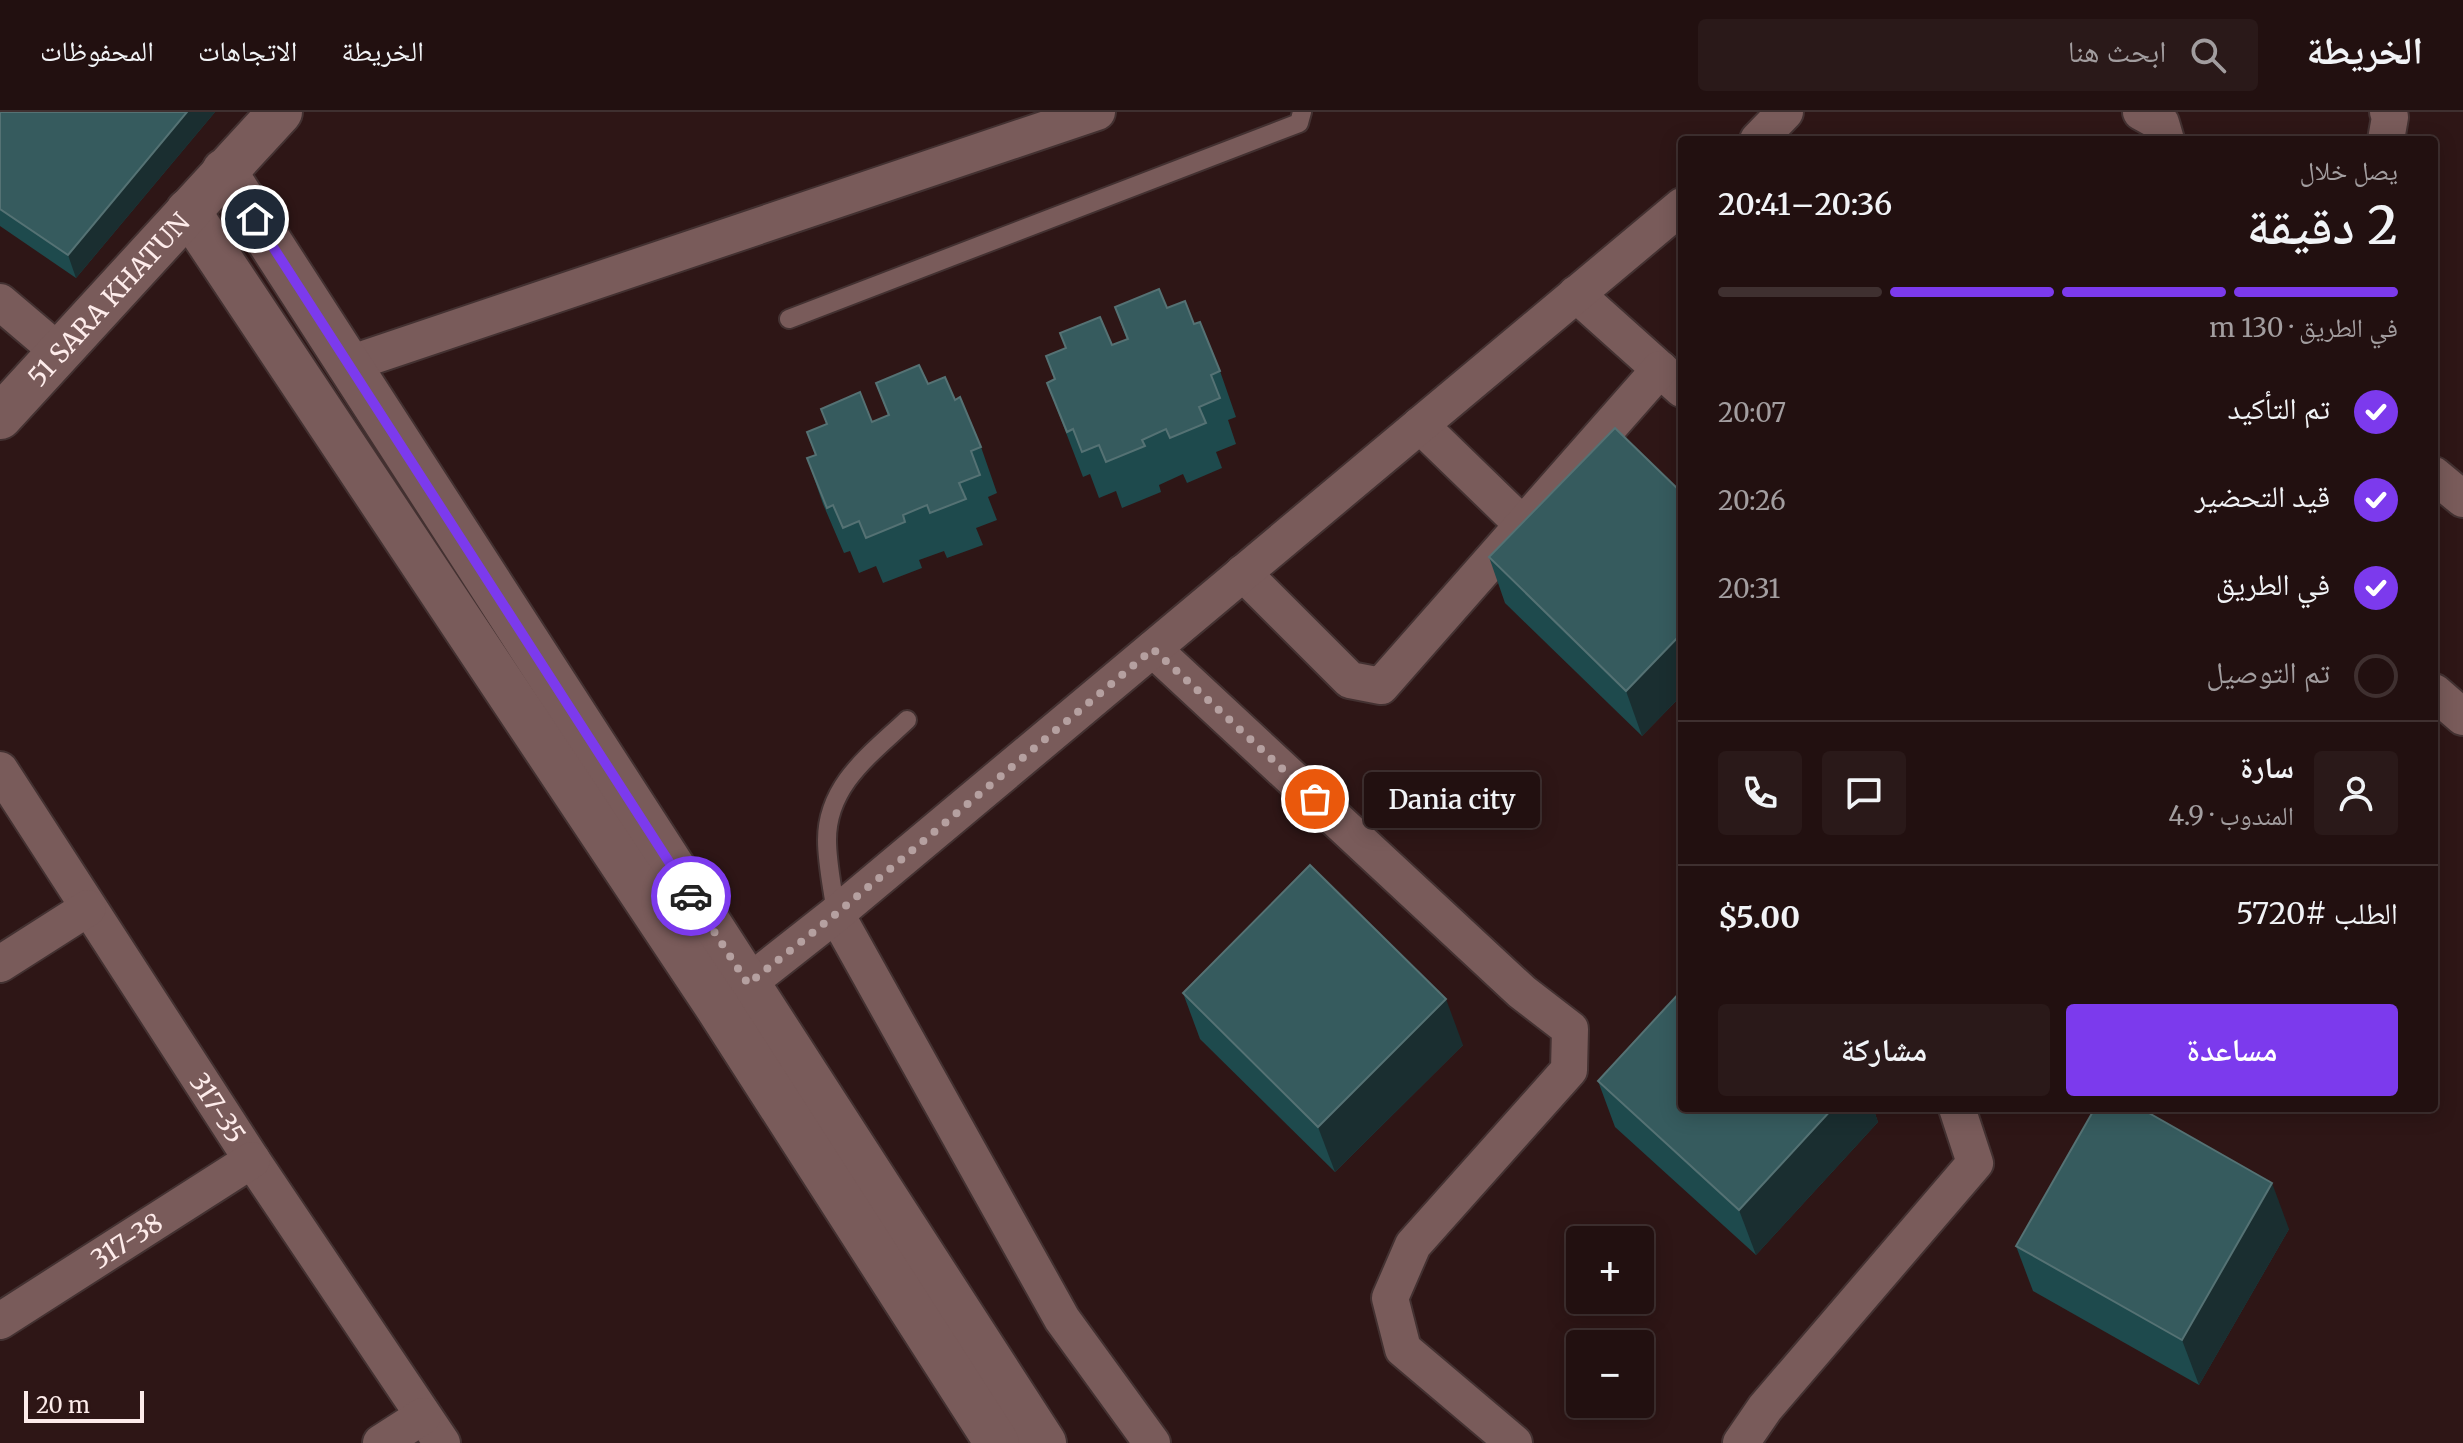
<!DOCTYPE html>
<html lang="ar">
<head>
<meta charset="utf-8">
<style>
	:root { --surface:#221010; --page:#2a1919; --text:#f1f3f6; --muted:#a29d9f; --line:#3f3030; --accent:#7c3aed }
	body { margin:0; font-family:Merriweather,"Noto Naskh Arabic",serif; background:var(--page); color:var(--text); direction:rtl; height:100vh; display:flex; flex-direction:column; font-size:30px; white-space:nowrap }
	* { box-sizing:border-box; margin:0 }
	p { font-size:26px; color:var(--muted) }
	.icon { flex:none; width:44px; height:44px; fill:none; stroke:currentColor; stroke-width:2; stroke-linecap:round; stroke-linejoin:round }
	.map { position:relative; flex:1; overflow:hidden; direction:ltr }
	.details { position:absolute; left:1678px; top:24px; width:760px; height:976px; display:flex; flex-direction:column; background:var(--surface); border-radius:8px; box-shadow:0 4px 20px #0003,0 0 0 2px var(--line); direction:rtl }
	.details>* { flex:none }
	.fabs { position:absolute; left:1566px; top:1114px; display:grid; gap:16px }
	.fabs a { display:grid; place-items:center; width:88px; height:88px; border-radius:8px; background:var(--surface); box-shadow:0 4px 20px #0003,0 0 0 2px var(--line); font-size:40px }
	.scale { position:absolute; left:24px; bottom:20px; width:120px; box-sizing:border-box; padding-left:8px; border:4px solid #fdebea; border-top:0; font-size:22px; line-height:28px; white-space:nowrap; color:#fdebea; -webkit-text-stroke:6px #2e1616; paint-order:stroke }
	.pin { position:absolute; display:grid; place-items:center; width:68px; height:68px; color:#fff; margin:-34px; border:4px solid #fff; border-radius:50%; box-shadow:0 2px 8px #0007 }
	.courier { position:absolute; display:grid; place-items:center; width:80px; height:80px; margin:-40px; border:6px solid #7c3aed; border-radius:50%; background:#fff; color:#222; box-shadow:0 2px 10px #0007 }
	.bubble { position:absolute; height:56px; border-radius:8px; background:var(--surface); box-shadow:0 4px 20px #0003,0 0 0 2px var(--line); font-size:26px; font-weight:600; line-height:56px; text-align:center; direction:rtl }
	.overview em { font-style:normal; font-weight:600 }
	.overview div { display:flex; flex-direction:column-reverse }
	.overview { display:flex; align-items:center; justify-content:space-between; height:136px; padding:0 40px }
	h1 { font-size:52px; font-weight:600; line-height:60px }
	.bar { display:grid; grid-template-columns:repeat(4,1fr); gap:12px 8px; align-content:center; height:96px; padding:0 40px }
	.bar i { height:10px; border-radius:6px; background:var(--line) }
	.bar .current { background:var(--accent) }
	.bar p { grid-column:span 4 }
	.line { display:flex; align-items:center; gap:20px; padding:0 40px; border-top:2px solid var(--line) }
	.line div { flex:1 }
	.round { display:grid; place-items:center; flex:none; width:84px; height:84px; border-radius:8px; background:var(--page) }
	ol { padding:0 40px; list-style:none }
	li { display:flex; align-items:center; gap:24px; height:88px }
	li p { margin-inline-start:auto }
	li .icon { padding:8px; border-radius:50%; background:var(--accent); color:#fff; stroke-width:4 }
	li:last-child { color:var(--muted) }
	li i { width:44px; height:44px; border:4px solid var(--line); border-radius:50% }
	.primary-button { display:flex; gap:16px; margin-top:auto; padding:16px 40px }
	.primary-button a { flex:1; height:92px; border-radius:8px; background:var(--accent); color:#fff; font-size:32px; font-weight:600; line-height:92px; text-align:center }
	.primary-button a+a { background:var(--page); color:var(--text) }
	header { display:flex; align-items:center; gap:48px; box-sizing:border-box; height:112px; padding:0 40px; background:var(--surface); border-bottom:2px solid var(--line) }
	header strong { font-size:38px }
	nav { display:flex; gap:44px; margin-inline-start:auto; font-size:28px }
	.search { width:560px; height:72px; background:var(--page); display:flex; align-items:center; gap:20px; box-sizing:border-box; padding:0 28px; border-radius:8px; color:var(--muted); font-size:30px }
	.map>svg:first-child { display:block }
	.lines { fill:none; stroke-linecap:round; stroke-linejoin:round }
	.lane-casing { stroke:#433131; stroke-width:22 }
	.street-casing { stroke:#433131; stroke-width:40 }
	.secondary-casing { stroke:#433131; stroke-width:48 }
	.lane { stroke:#795b5a; stroke-width:18 }
	.street { stroke:#795b5a; stroke-width:36 }
	.secondary { stroke:#795b5a; stroke-width:44 }
	.wall { fill:#1e4a4d }
	.shaded-wall { fill:#1a2e30 }
	.building { fill:#365b5e; stroke:#557274; stroke-width:2 }
	.done { stroke:#b5a0a0; stroke-width:8; stroke-dasharray:0 14.4 }
	.route { stroke:#7c3aed; stroke-width:10 }
	.labels { text-anchor:middle; dominant-baseline:central; stroke-width:6; stroke-linejoin:round; paint-order:stroke }
	.street-label { font-size:26px; fill:#fdebea; stroke:#2e1616 }
</style>
</head>
<body>
<header>
<strong>الخريطة</strong>
<div class="search"><svg class="icon" aria-label="search" viewBox="0 0 24 24"><circle cx="10" cy="10" r="6"/><path d="M15 15l6 6"/></svg>ابحث هنا</div>
<nav><a>الخريطة</a><a>الاتجاهات</a><a>المحفوظات</a></nav>
</header>
<div class="map">
<svg width="2463" height="1331" viewBox="0 0 2463 1331">
	<rect width="100%" height="100%" fill="#2e1616"/>
	<g class="lines">
		<defs>
			<g id="lane">
				<path d="M789 207 1299 11 1302 0"/>
				<path d="M836 802C833 778 827 752 827 728 827 673 871 642 907 608"/>
			</g>
			<g id="street">
				<path d="M2141 0 2161 11 2166 28"/>
				<path d="M1758 28 1785 0"/>
				<path d="M2386 28 2390 5 2388 0"/>
				<path d="M1576 182 1682 277"/>
				<path d="M0 190 59 240"/>
				<path d="M349 252 1097 0"/>
				<path d="M1420 313 1523 413"/>
				<path d="M2434 363 2463 387"/>
				<path d="M1243 461 1350 568 1381 574 1660 257"/>
				<path d="M1153 537 1522 880 1570 917 1569 958 1413 1133 1390 1186 1403 1237 1514 1331"/>
				<path d="M2434 580 2463 605"/>
				<path id="s1" d="M0 658 252 1048 442 1331"/>
				<path d="M836 802 1062 1207 1152 1331"/>
				<path d="M0 852 88 796"/>
				<path d="M728 887 836 802 1682 94"/>
				<path id="s2" d="M0 1209 252 1048"/>
				<path d="M381 1331 423 1304"/>
				<path d="M1741 1331 1765 1296 1975 1051 1957 996"/>
			</g>
			<g id="secondary">
				<path d="M224 59 1044 1331"/>
				<path d="M188 99 718 896 997 1331"/>
				<path id="s3" d="M0 305 280 0"/>
			</g>
		</defs>
		<use href="#lane" class="lane-casing"/>
		<use href="#street" class="street-casing"/>
		<use href="#secondary" class="secondary-casing"/>
		<use href="#lane" class="lane"/>
		<use href="#street" class="street"/>
		<use href="#secondary" class="secondary"/>
	</g>
	<g class="wall">
		<path d="M0 0H215L76 166 0 114Z"/>
		<path d="M1115 195 1167 196 1194 212 1220 259 1236 305 1228 308 1236 332 1216 340 1222 356 1187 371 1183 362 1159 373 1161 380 1122 396 1116 379 1099 386 1090 362 1083 365 1047 271 1054 267 1046 244 1066 236 1112 233 1127 228Z"/>
		<path d="M876 271 928 272 955 288 981 335 997 381 988 385 997 408 976 416 983 433 947 446 944 439 919 448 922 456 883 471 876 454 859 461 850 439 844 441 823 392 807 346 815 343 807 320 827 312 872 310 888 303Z"/>
		<path d="M1682 381V583L1642 624 1505 491 1489 445Z"/>
		<path d="M1183 881 1463 933 1335 1060 1200 927Z"/>
		<path d="M1598 969 1682 996H1873L1878 1010 1756 1143 1615 1015Z"/>
		<path d="M2289 1117 2199 1273 2033 1179 2016 1134Z"/>
	</g>
	<g class="shaded-wall">
		<path d="M187 0H215L76 166 68 143Z"/>
		<path d="M1682 521V583L1642 624 1626 579Z"/>
		<path d="M1446 887 1463 933 1335 1060 1318 1015Z"/>
		<path d="M1833 996H1873L1878 1010 1756 1143 1739 1098Z"/>
		<path d="M2272 1071 2289 1117 2199 1273 2182 1228Z"/>
	</g>
	<g class="building">
		<path d="M0 0H187L68 143 0 97Z"/>
		<path d="M1159 177 1167 196 1185 189 1194 212 1200 210 1220 259 1211 263 1220 286 1199 295 1206 311 1170 326 1166 317 1142 328 1145 334 1106 350 1099 333 1082 340 1073 317 1067 320 1047 271 1055 267 1046 244 1066 236 1060 221 1100 205 1112 233 1128 227 1115 195Z"/>
		<path d="M919 253 928 272 945 265 955 288 960 285 981 335 971 339 980 363 959 371 966 387 930 401 927 393 903 403 905 410 866 426 859 409 843 416 833 393 827 396 807 346 816 343 807 320 827 312 821 297 860 280 872 310 889 303 876 271Z"/>
		<path d="M1615 316 1682 381V521L1626 579 1489 445Z"/>
		<path d="M1310 753 1446 887 1318 1015 1183 881Z"/>
		<path d="M1682 878V996H1833L1739 1098 1598 969Z"/>
		<path d="M2095 996H2140L2272 1071 2182 1228 2016 1134Z"/>
	</g>
	<g class="lines">
		<path class="done" d="M691 784 748 872 836 802 1153 537 1315 687"/>
		<path class="route" d="M255 107 691 784"/>
	</g>
	<g class="labels">
		<g class="street-label">
			<text stroke="none"><textPath href="#s3" startOffset="160">51 SARA KHATUN</textPath></text>
			<text stroke="none"><textPath href="#s1" startOffset="402">317-35</textPath></text>
			<text stroke="none"><textPath href="#s2" startOffset="150">317-38</textPath></text>
		</g>
	</g>
</svg>
<div class="fabs">
<a>+</a>
<a>−</a>
</div>
<div class="scale">20 m</div>
<div class="pin" style="left:1315px;top:687px;background:#ea580c"><svg class="icon" aria-label="bag" viewBox="0 0 24 24"><path d="M5 8h14l-1 12H6zM9 8a3 3 0 0 1 6 0"/></svg></div>
<div class="pin" style="left:255px;top:107px;background:#1f2937"><svg class="icon" aria-label="home" viewBox="0 0 24 24"><path d="M3 11l9-7 9 7M6 9v11h12V9"/></svg></div>
<div class="courier" style="left:691px;top:784px"><svg class="icon" aria-label="car" viewBox="0 0 24 24"><path d="M5 17H2v-5l4-1 3-4h7l3 4 3 1v5h-3M9 17h6M6 11h13"/><circle cx="7" cy="17" r="2"/><circle cx="17" cy="17" r="2"/></svg></div>
<div class="bubble" style="left:1364px;top:660px;width:176px">Dania city</div>
<section class="details">
<div class="overview"><div><h1>2 دقيقة</h1><p>يصل خلال</p></div><em>20:36–20:41</em></div>
<div class="bar"><i class="current"></i><i class="current"></i><i class="current"></i><i></i><p>في الطريق · 130 m</p></div>
<ol>
<li><svg class="icon" aria-label="check" viewBox="0 0 24 24"><path d="M5 12l5 5 9-10"/></svg>تم التأكيد<p>20:07</p></li>
<li><svg class="icon" aria-label="check" viewBox="0 0 24 24"><path d="M5 12l5 5 9-10"/></svg>قيد التحضير<p>20:26</p></li>
<li><svg class="icon" aria-label="check" viewBox="0 0 24 24"><path d="M5 12l5 5 9-10"/></svg>في الطريق<p>20:31</p></li>
<li><i></i>تم التوصيل</li>
</ol>
<div class="line" style="height:144px"><a class="round"><svg class="icon" aria-label="person" viewBox="0 0 24 24"><circle cx="12" cy="8" r="4"/><path d="M4 21q1-7 8-7t8 7"/></svg></a><div><b>سارة</b><p>المندوب · 4.9</p></div><a class="round"><svg class="icon" aria-label="chat" viewBox="0 0 24 24"><path d="M4 5h16v11H9l-5 4z"/></svg></a><a class="round"><svg class="icon" aria-label="phone" viewBox="0 0 24 24"><path d="M5 4h4l2 5-3 2q2 4 5 5l2-3 5 2v4C11 20 4 13 5 4z"/></svg></a></div>
<div class="line" style="height:104px"><div>الطلب #5720</div><b>$5.00</b></div>
<div class="primary-button"><a>مساعدة</a><a>مشاركة</a></div>
</section>
</div>
</body>
</html>
